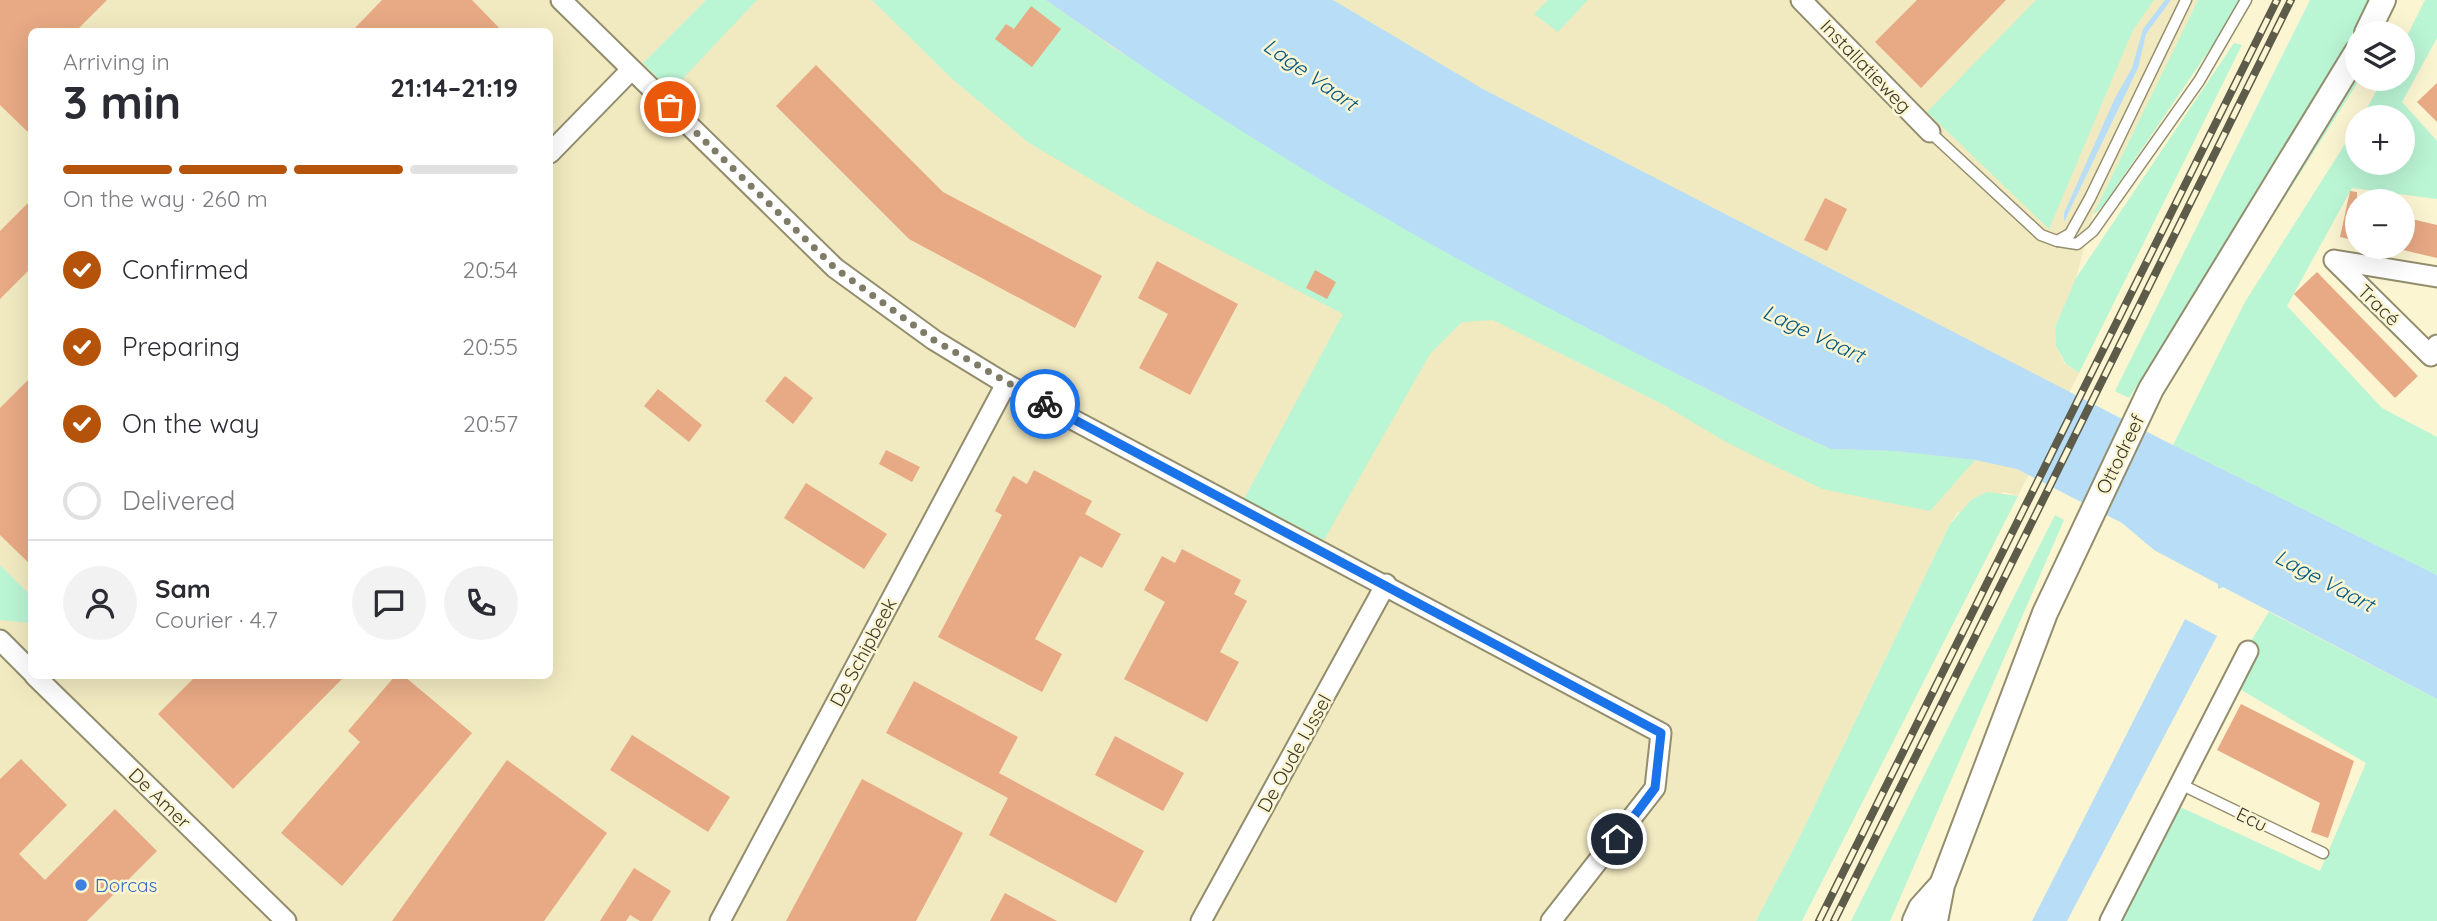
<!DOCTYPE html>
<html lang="en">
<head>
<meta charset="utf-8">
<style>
	:root { --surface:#fff; --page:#f2f2f3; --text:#2b2b33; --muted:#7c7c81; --line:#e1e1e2; --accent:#b45309 }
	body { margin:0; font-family:Quicksand,sans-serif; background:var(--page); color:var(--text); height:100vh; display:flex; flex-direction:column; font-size:26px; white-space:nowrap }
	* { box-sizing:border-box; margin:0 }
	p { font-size:23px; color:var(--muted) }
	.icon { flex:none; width:38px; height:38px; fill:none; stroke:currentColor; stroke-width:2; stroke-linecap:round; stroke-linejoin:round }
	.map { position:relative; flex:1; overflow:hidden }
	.panel { position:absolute; left:28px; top:28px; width:525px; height:651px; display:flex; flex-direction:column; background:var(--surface); border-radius:10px; box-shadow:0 7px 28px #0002 }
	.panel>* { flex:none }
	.fabs { position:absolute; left:2345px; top:21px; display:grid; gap:14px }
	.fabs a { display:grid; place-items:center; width:70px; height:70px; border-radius:50%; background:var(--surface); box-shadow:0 7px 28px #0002; font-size:35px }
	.pin { position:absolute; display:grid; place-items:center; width:60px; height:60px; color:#fff; margin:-30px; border:4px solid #fff; border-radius:50%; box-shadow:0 2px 7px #0007 }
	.courier { position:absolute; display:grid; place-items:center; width:70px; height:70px; margin:-35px; border:5px solid #1a73e8; border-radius:50%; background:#fff; color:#222; box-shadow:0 2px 9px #0007 }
	.summary em { font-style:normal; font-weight:700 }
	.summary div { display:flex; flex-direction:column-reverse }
	.summary { display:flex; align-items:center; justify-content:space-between; height:119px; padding:0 35px }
	h1 { font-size:46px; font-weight:700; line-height:52px }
	.bar { display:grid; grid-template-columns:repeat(4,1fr); gap:10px 7px; align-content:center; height:84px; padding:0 35px }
	.bar i { height:9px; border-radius:5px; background:var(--line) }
	.bar .current { background:var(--accent) }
	.bar p { grid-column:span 4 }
	.line { display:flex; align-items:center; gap:18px; padding:0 35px; border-top:2px solid var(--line) }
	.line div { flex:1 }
	.round { display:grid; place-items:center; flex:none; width:74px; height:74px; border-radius:37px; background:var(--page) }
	ol { padding:0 35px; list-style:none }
	li { display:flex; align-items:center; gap:21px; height:77px }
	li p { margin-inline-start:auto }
	li .icon { padding:7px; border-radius:50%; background:var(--accent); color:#fff; stroke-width:4 }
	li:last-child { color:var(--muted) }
	li i { width:38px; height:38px; border:4px solid var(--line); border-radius:50% }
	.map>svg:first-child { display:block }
	.built { fill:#f1eac1; fill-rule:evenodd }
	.green { fill:#baf5d4 }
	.water { fill:#b8def7 }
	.building { fill:#e8a985 }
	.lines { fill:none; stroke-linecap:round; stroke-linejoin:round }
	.service-casing { stroke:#928d6d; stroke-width:13 }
	.minor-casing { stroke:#928d6d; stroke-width:23 }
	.tertiary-casing { stroke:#928d6d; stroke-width:28 }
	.service { stroke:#fff; stroke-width:10 }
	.minor { stroke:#fff; stroke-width:19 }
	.tertiary { stroke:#fff; stroke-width:24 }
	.rail-casing { stroke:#5d5b4a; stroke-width:8 }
	.rail { stroke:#fbf5d2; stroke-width:5; stroke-dasharray:16; stroke-linecap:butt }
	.done { stroke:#7e7b66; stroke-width:7; stroke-dasharray:0 12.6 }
	.route { stroke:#1a73e8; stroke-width:9 }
	.shop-dot { fill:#3f7fe0; stroke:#fbf5d2; stroke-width:2.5 }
	.labels { text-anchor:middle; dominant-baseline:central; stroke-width:5; stroke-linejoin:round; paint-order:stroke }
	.street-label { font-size:19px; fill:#3b392c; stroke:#fbf5d2 }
	.shop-label { font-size:19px; fill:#366cbe; stroke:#fbf5d2; text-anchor:start }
	.water-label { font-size:21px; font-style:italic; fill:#055981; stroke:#fbf5d2 }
</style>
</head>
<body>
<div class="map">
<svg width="2437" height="921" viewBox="0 0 2437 921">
	<rect width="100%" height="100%" fill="#fbf5d2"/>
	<path class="built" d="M0 0H2198L2093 215 2076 278 2055 327 2056 346 2065 364 2079 373 2018 496 2004 492 1957 513 1950 524 1801 834 1756 921H0ZM32 32H550V676H32Z"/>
	<g class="green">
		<path d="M706 0H757L671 91 643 63Z"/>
		<path d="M872 0H1046L1115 49 1500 282 1783 428 1831 449 1895 451 1975 460 1930 511 1822 489 1726 442 1664 405 1493 320 1462 322 1430 354 1324 540 1244 499 1343 314 1148 213 1029 143 951 78Z"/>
		<path d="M1548 0H1588L1558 32 1534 14Z"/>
		<path d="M2036 0H2154L2133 30 2049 229 1927 112Z"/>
		<path d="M2198 0H2239L2231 18 2103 206 2093 215Z"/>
		<path d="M2310 0H2369L2338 63 2129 398 2115 391Z"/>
		<path d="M2425 0H2437V38L2402 102 2437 141V199L2352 188 2287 306 2382 408 2437 437V575L2173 445 2245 302 2357 125V163H2403V117H2362L2383 79H2403V44Z"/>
		<path d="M2234 43 2242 45 2079 373 2066 364 2056 346 2055 327 2076 278Z"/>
		<path d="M2357 72V79H2360L2191 345Z"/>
		<path d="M1987 492 2018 496 1802 921H1756L1801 834 1950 524 1971 500Z"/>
		<path d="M2055 515 2064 520 1890 921H1851Z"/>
		<path d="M0 565 28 593 31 590V623L0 620Z"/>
		<path d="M2269 612 2437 699V921H2119L2178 806 2320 871 2366 763 2238 688 2246 649Z"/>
	</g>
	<g class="water">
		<path d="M1046 0H1333L1483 89 2163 440 2437 575V699L2223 587 2218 589V584L2154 550 2122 523 2017 469 1975 460 1895 451 1831 449 1784 428C1689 379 1594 333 1500 282 1343 198 1192 103 1046 0Z"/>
		<path d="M2165 0H2171L2146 34 2138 68 2064 222V213L2115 98 2132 68 2143 29Z"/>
		<path d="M2185 619 2217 636 2067 921H2032Z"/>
	</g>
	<g class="building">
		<path d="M0 0H107L75 32H32V136L0 105Z"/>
		<path d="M382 0H472L503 32H351Z"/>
		<path d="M1917 0H2006L1921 88 1875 42Z"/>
		<path d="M1031 6 1061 29 1032 67 995 39 1006 24 1014 29Z"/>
		<path d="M816 65 943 192 1102 276 1075 328 909 239 776 106Z"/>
		<path d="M2437 83V122L2417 102Z"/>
		<path d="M2350 191 2357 192V241L2340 237Z"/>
		<path d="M1825 198 1847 209 1827 251 1804 240Z"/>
		<path d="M32 199V267L0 299V231Z"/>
		<path d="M2403 217 2437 225V258L2403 250Z"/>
		<path d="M1157 261 1238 304 1190 395 1139 368 1168 314 1138 298Z"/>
		<path d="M1315 270 1336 282 1327 299 1306 288Z"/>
		<path d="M2317 272 2418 376 2395 398 2294 294Z"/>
		<path d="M32 376V566L0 535V408Z"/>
		<path d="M785 376 813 398 793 424 765 401Z"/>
		<path d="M658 389 702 425 689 442 644 406Z"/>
		<path d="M886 450 920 467 912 482 879 464Z"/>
		<path d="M1034 470 1092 501 1085 514 1121 534 1102 568 1080 556 1035 639 1062 654 1042 692 938 637 1002 515 995 511 1013 476 1027 484Z"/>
		<path d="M806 483 887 534 864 569 784 518Z"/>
		<path d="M1182 549 1241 580 1234 594 1247 601 1220 652 1239 662 1207 722 1124 679 1165 602 1144 590 1162 556 1175 563Z"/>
		<path d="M196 676H345L233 789 158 714Z"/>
		<path d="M395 676H404L472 733 342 886 281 833 360 742 348 731Z"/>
		<path d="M914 681 1018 737 999 773 1144 851 1116 903 989 835 1008 798 886 733Z"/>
		<path d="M2241 704 2354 761 2328 838 2311 832 2320 803 2217 750Z"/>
		<path d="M632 735 730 797 708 832 610 770Z"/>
		<path d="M1115 736 1184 773 1163 811 1095 775Z"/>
		<path d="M21 759 67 805 19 854 45 880 115 809 157 851 87 921H0V779Z"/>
		<path d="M507 760 607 833 544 921H392Z"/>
		<path d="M862 779 963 833 916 921H786Z"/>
		<path d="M634 868 671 891 652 921H640L630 915 626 921H600Z"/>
		<path d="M1005 893 1057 921H990Z"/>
	</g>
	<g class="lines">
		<defs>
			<g id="service">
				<path d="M1930 132 2041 235 2057 241 2070 234 2090 198 2186 0"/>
				<path d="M2058 241 2077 244 2093 231 2199 81 2246 0"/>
				<path d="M2180 784 2323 853"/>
			</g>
			<g id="minor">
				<path d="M561 0 835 268 934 340 1006 384 1661 733 1655 788 1551 921"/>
				<path d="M1801 0 1930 132"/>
				<path d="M550 153 631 70"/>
				<path d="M2437 277 2334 260 2431 356 2437 345"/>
				<path d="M0 640 32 672"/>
				<path d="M35 676 286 921"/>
				<path d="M720 921 1006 384"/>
				<path d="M1201 921 1386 584"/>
				<path d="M2110 921 2248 651"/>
			</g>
			<g id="tertiary">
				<path d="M2367 33 2383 0"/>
				<path d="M1915 921 1921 908 1939 888"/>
				<path d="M1935 921 1942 885 2045 613 2151 389 2357 52"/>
			</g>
		</defs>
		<use href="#service" class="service-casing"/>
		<use href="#minor" class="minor-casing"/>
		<use href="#tertiary" class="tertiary-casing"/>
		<use href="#service" class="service"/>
		<use href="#minor" class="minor"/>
		<use href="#tertiary" class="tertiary"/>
		<defs>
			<g id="rail">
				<path d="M1819 921 2277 0"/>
				<path d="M1834 921 2291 0"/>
			</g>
		</defs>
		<use href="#rail" class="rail-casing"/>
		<use href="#rail" class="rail"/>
	</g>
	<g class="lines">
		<path class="done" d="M670 107 835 268 934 340 1045 404"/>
		<path class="route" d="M1045 404 1661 733 1655 788 1617 839"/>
	</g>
	<circle class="shop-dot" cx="81" cy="885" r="7"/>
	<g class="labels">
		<g class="street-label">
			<text transform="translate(1866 66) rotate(46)">Installatieweg</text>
			<text transform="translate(2379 305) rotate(44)">Tracé</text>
			<text transform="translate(2120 454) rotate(-64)">Ottodreef</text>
			<text transform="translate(863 652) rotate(-62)">De Schipbeek</text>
			<text transform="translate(1294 753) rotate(-61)">De Oude IJssel</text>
			<text transform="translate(160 798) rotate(44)">De Amer</text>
			<text transform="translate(2252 819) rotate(26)">Ecu</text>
		</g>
		<g class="shop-label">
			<text x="95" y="885">Dorcas</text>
		</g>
		<g class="water-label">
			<text transform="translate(1311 74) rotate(35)">Lage Vaart</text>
			<text transform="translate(1814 333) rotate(25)">Lage Vaart</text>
			<text transform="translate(2325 580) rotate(28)">Lage Vaart</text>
		</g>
	</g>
</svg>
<div class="fabs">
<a><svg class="icon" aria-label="layers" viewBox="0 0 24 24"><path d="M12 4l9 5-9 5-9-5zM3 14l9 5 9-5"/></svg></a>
<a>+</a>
<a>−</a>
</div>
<div class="pin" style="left:670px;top:107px;background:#ea580c"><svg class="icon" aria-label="bag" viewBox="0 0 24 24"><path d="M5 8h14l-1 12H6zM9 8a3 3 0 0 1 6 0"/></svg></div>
<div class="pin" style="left:1617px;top:839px;background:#1f2937"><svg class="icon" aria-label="home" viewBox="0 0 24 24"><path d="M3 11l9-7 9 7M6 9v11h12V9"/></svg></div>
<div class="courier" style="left:1045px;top:404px"><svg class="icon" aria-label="bike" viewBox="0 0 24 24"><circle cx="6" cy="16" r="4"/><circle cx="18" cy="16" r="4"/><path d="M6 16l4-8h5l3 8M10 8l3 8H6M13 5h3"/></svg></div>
<section class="panel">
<div class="summary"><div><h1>3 min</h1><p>Arriving in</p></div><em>21:14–21:19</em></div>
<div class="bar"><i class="current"></i><i class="current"></i><i class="current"></i><i></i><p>On the way · 260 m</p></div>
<ol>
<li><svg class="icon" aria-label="check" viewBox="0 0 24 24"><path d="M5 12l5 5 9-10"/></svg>Confirmed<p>20:54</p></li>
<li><svg class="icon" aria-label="check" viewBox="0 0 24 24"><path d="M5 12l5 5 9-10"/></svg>Preparing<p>20:55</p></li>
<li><svg class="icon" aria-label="check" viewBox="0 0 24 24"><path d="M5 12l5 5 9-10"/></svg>On the way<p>20:57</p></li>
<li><i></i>Delivered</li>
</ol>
<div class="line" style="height:126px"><a class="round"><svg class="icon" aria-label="person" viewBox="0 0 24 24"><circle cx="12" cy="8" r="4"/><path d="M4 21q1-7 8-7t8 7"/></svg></a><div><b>Sam</b><p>Courier · 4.7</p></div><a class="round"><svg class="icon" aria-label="chat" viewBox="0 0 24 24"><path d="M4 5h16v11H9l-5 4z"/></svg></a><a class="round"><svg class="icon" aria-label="phone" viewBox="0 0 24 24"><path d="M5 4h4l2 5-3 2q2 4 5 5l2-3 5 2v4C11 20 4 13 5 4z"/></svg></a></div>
</section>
</div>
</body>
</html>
